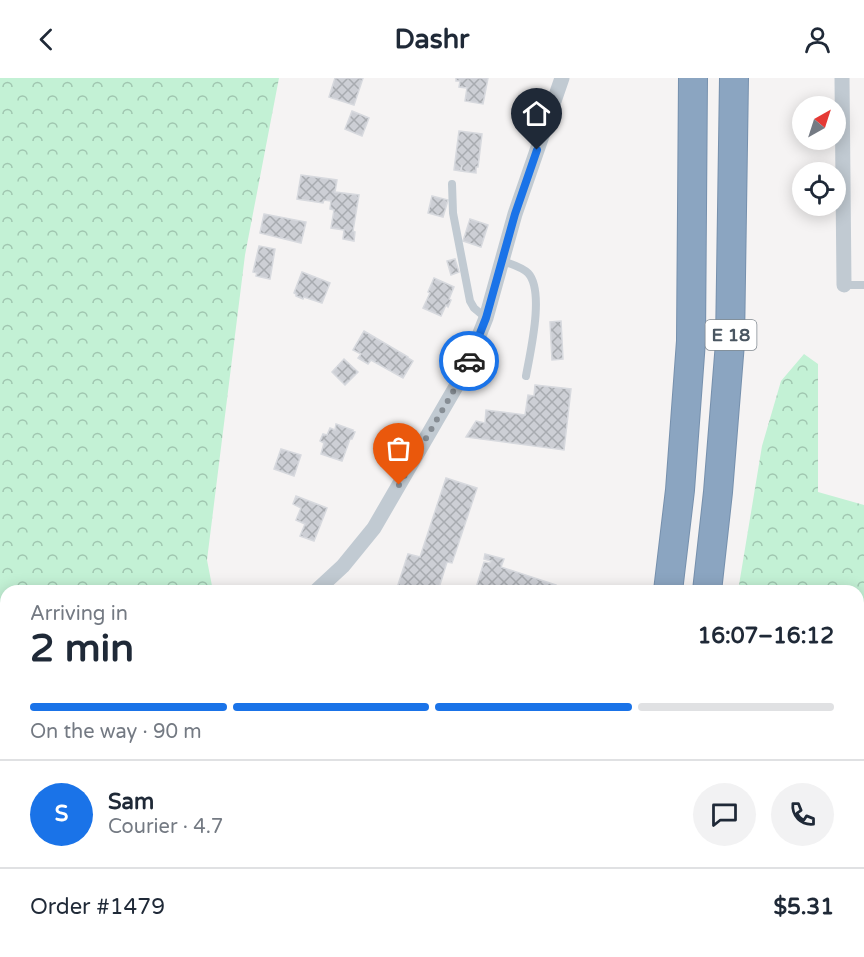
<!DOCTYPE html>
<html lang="en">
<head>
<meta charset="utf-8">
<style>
	:root { --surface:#fff; --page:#f2f2f3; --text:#1f2937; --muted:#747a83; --line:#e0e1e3; --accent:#1a73e8 }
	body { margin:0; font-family:"Varela Round",sans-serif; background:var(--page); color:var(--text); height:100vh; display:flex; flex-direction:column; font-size:22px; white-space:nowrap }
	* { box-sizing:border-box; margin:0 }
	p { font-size:20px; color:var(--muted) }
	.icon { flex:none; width:33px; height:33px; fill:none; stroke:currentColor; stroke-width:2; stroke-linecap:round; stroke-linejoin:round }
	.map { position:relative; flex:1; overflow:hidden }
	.drawer { position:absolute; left:0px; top:507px; width:864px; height:372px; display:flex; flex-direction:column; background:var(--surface); border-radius:18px 18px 0 0; box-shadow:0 3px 15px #0003 }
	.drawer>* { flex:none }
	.needle { width:39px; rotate:39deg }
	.tools { position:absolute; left:792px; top:18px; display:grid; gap:12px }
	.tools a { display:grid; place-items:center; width:54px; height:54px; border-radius:50%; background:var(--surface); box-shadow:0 3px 15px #0003; font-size:30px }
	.pin { position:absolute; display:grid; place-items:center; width:51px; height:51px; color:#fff; margin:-62px -26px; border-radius:50% 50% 50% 0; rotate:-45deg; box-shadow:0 0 6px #0007 }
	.pin .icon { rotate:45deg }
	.courier { position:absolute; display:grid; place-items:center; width:60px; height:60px; margin:-30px; border:4px solid #1a73e8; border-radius:50%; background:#fff; color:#222; box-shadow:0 2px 8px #0007 }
	.headline em { font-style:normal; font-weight:700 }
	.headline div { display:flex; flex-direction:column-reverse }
	.headline { display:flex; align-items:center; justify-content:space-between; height:102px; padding:0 30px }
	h1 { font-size:39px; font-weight:700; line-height:45px }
	.bar { display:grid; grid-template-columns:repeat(4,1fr); gap:9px 6px; align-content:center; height:72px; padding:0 30px }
	.bar i { height:8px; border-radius:4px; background:var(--line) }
	.bar .active { background:var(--accent) }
	.bar p { grid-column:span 4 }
	.line { display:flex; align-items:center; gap:15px; padding:0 30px; border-top:2px solid var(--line) }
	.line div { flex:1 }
	.round { display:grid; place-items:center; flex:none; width:63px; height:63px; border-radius:32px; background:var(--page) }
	header { display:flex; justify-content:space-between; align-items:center; height:78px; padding:0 30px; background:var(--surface); font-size:27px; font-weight:700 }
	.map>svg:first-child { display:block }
	.forest { fill:url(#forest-crowns) }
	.building { fill:url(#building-cross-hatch); stroke:#d7d9de; stroke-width:1.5 }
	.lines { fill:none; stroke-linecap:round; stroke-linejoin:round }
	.highway-casing { stroke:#7690ad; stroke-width:30 }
	.lane { stroke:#c1cad2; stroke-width:8 }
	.street { stroke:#c1cad2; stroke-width:15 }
	.highway { stroke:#8ba5c1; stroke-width:28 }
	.done { stroke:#868d94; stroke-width:6; stroke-dasharray:0 10.8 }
	.route { stroke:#1a73e8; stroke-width:8 }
	.labels { text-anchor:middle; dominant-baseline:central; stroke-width:4.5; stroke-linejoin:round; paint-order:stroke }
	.shield { fill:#fff; stroke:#808990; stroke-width:1.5 }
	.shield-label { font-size:18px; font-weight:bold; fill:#4a5661 }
</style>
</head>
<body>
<header><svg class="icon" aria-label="back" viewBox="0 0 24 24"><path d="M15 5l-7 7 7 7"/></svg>Dashr<svg class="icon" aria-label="person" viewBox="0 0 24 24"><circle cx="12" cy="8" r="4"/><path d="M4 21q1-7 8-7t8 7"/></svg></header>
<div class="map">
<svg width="864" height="879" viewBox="0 0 864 879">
	<defs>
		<pattern id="forest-crowns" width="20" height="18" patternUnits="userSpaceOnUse" patternTransform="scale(1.5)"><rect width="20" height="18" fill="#c3f1d5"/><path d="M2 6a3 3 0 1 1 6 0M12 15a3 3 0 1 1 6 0" fill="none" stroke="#a0c6b0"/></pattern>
		<pattern id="building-cross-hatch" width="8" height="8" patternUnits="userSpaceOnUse" patternTransform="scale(1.5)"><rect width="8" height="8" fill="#cdcfd5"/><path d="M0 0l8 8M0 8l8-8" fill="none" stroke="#a8abb0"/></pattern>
	</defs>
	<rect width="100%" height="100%" fill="#f5f3f3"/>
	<g class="forest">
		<path d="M0 0H279L245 177 207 482 213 513H6V873H107L105 879H0Z"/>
		<path d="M804 276 818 286V414L864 427V879H657L658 873H858V513H738L762 368 781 303Z"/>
	</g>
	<g class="building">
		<path d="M335 0H363L354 27 329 19Z"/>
		<path d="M456 0H488L483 26 465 23 467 10 459 9 460 3H456Z"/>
		<path d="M352 33 369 40 362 58 345 51Z"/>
		<path d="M459 53 482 56 478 89H476V95L461 93 462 87 460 93 454 92Z"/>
		<path d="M301 97 337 102 335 114 359 117 353 153 355 154 354 163 343 161 344 152 331 150 334 132 330 131 331 123 324 122 323 125 297 121Z"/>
		<path d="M432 118 448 122 443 139 428 135Z"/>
		<path d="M264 136 306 144 301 165 260 155Z"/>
		<path d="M470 141 488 147 481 169 463 163Z"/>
		<path d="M259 168 275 171 270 201 256 198 257 195 253 194Z"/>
		<path d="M455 181 459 194 451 197 447 183Z"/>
		<path d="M302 194 330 205 322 225 304 219 303 221 296 218V216L294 215Z"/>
		<path d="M434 200 454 209 449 221 451 222 448 229 446 227 441 238 423 230 430 215 428 214Z"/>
		<path d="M561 243 563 281 552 282 550 244Z"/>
		<path d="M364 253 408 279V280L413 283 403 300 371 282 368 286 358 280 361 276 353 272Z"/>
		<path d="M344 281 358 294 345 307 332 294Z"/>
		<path d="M535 307 571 311 564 372 466 359 476 343 485 345 486 332 525 337 528 317 534 318Z"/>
		<path d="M336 346 353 352 352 353 355 354 352 361H350L342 383 321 376 324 365 320 363 323 356 327 357 330 350 335 352Z"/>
		<path d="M281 371 301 377 294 398 274 391Z"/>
		<path d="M446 400 477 410 452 485 447 484 438 513H396L408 476 420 479Z"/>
		<path d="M296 418 327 430 314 463 300 458 305 446 296 442 301 430 293 426Z"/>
		<path d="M485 476 504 481 501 489 556 507 554 513H475L484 484 490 485 491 483 484 481Z"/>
		<path d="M117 873H139L137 879H117L118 875Z"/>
		<path d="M442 873H471L469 879H459Z"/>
	</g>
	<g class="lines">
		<defs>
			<g id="highway">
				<path d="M668 513 680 412 691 263 693 0"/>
				<path d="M707 513 718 414 730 265 734 0"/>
				<path d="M589 879 591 873"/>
				<path d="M630 879 631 873"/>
			</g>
		</defs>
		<use href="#highway" class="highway-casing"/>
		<g class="lane">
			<path d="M452 106 453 135 470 223 474 230 486 240"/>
			<path d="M503 183C511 186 522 189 528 195 545 213 530 275 526 298"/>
			<path d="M844 207H864"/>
			<path d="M403 873 421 879"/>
			<path d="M492 879 494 873"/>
		</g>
		<g class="street">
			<path d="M842 0 844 207"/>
			<path d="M316 513 343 488 374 450 465 293 486 240 515 136 562 0"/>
			<path d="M233 879 235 873"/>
		</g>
		<use href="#highway" class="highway"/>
	</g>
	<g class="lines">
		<path class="done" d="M399 407 465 293 469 283"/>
		<path class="route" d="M469 283 486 240 515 136 537 72"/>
	</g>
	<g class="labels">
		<rect class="shield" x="705.5" y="242" width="51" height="30" rx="4.5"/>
		<g class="shield-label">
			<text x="731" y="257">E 18</text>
		</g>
	</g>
</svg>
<div class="tools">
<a><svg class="needle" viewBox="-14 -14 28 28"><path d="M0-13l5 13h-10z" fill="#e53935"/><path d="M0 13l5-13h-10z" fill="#747a83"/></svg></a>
<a><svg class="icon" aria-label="locate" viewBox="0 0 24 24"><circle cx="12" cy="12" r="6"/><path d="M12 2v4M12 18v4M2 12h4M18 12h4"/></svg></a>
</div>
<div class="pin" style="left:399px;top:407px;background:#ea580c"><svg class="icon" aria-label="bag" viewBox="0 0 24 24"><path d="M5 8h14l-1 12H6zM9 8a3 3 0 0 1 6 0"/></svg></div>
<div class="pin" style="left:537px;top:72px;background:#1f2937"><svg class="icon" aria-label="home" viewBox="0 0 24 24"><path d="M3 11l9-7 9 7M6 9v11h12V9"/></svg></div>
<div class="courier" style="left:469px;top:283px"><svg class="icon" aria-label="car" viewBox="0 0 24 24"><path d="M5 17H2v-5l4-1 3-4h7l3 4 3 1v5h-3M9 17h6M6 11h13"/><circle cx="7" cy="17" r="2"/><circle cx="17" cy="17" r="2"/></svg></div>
<section class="drawer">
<div class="headline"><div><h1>2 min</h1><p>Arriving in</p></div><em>16:07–16:12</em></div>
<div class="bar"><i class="active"></i><i class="active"></i><i class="active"></i><i></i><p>On the way · 90 m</p></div>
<div class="line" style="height:108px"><b class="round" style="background:var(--accent);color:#fff">S</b><div><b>Sam</b><p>Courier · 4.7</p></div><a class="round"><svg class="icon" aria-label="chat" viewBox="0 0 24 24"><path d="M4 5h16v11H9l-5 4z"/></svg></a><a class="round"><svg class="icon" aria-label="phone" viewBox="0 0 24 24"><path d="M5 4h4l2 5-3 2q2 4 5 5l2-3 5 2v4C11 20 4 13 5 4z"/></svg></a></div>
<div class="line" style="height:78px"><div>Order #1479</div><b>$5.31</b></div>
</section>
</div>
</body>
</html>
